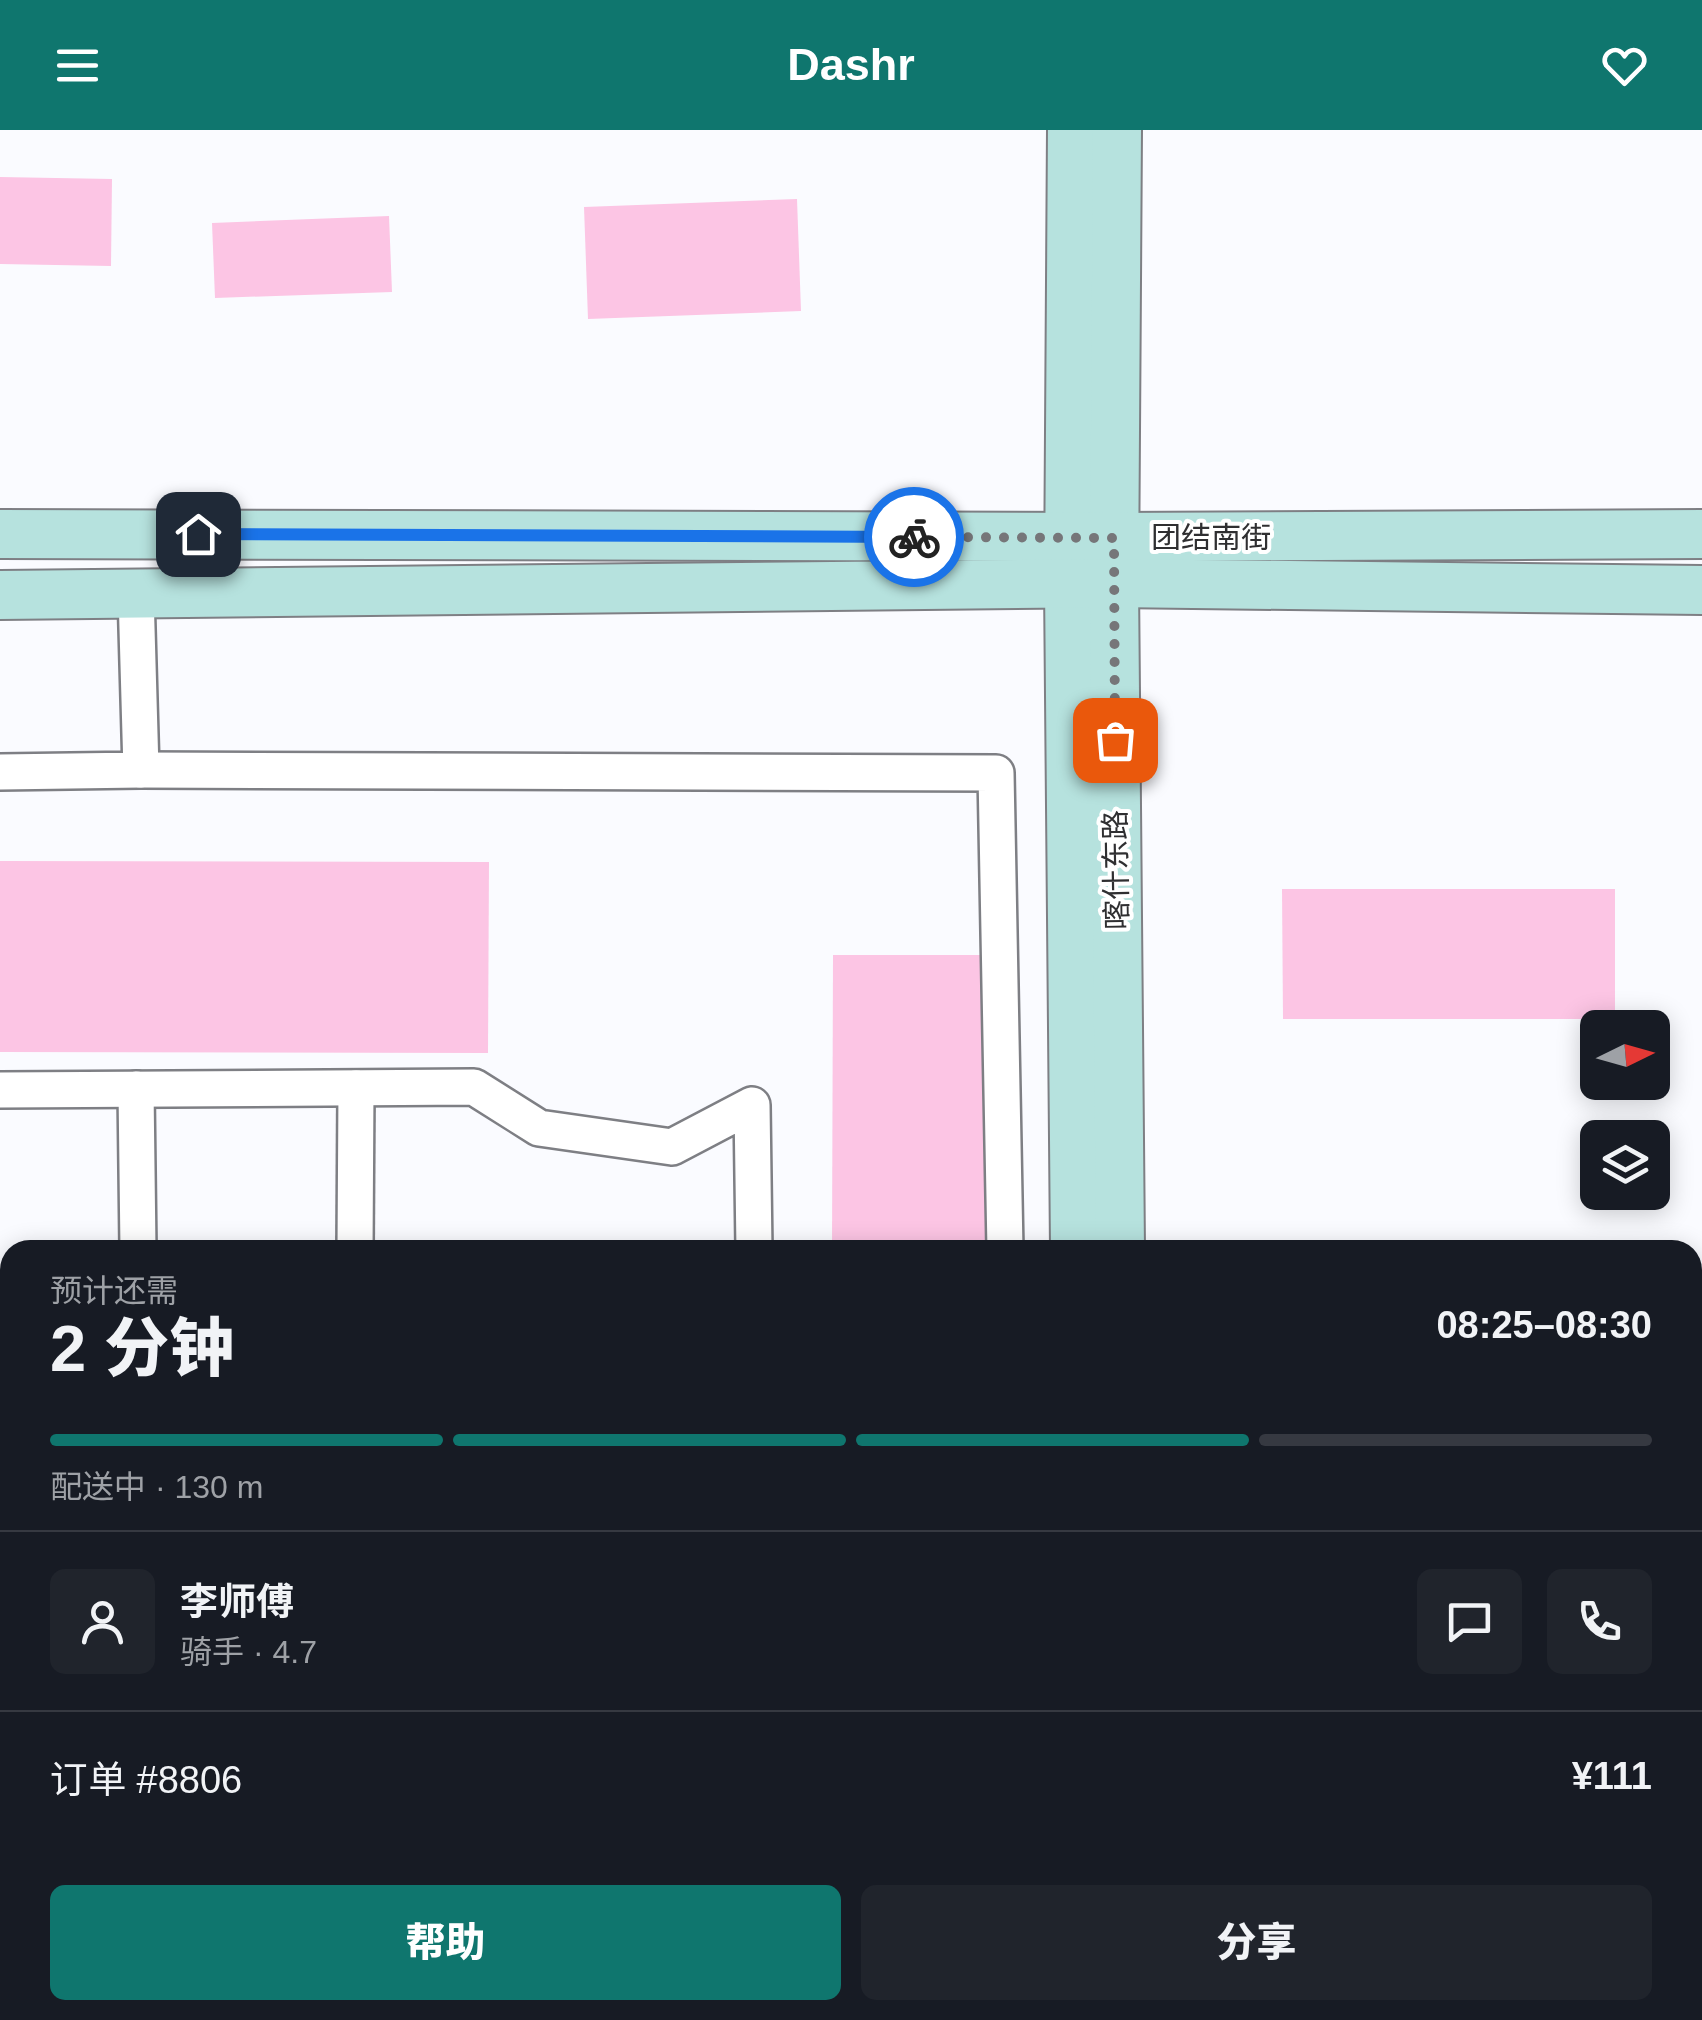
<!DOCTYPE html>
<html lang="zh">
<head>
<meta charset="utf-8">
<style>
	:root { --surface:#171b24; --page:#20242c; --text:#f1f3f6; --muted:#9ea1a6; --line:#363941; --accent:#0f766e }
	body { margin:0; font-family:Helvetica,"Noto Sans SC",sans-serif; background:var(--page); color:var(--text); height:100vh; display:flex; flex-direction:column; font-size:38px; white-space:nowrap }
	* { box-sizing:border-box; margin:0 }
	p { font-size:32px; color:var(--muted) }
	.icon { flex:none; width:55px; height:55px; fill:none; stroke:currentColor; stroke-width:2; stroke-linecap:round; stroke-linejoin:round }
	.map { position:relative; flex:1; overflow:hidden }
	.sheet { position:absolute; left:0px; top:1110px; width:1702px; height:780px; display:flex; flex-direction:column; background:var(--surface); border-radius:30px 30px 0 0; box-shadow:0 5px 25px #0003 }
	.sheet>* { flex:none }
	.needle { width:65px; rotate:85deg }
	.buttons { position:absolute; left:1580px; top:880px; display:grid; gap:20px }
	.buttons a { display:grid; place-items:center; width:90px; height:90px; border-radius:15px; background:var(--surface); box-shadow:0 5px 25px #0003; font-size:50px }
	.pin { position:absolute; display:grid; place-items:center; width:85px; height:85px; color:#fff; margin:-42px; border-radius:20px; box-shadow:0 5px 15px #0006 }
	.courier { position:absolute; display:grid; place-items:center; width:100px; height:100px; margin:-50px; border:8px solid #1a73e8; border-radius:50%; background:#fff; color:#222; box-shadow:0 2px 12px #0007 }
	.headline em { font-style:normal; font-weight:800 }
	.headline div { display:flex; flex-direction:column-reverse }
	.headline { display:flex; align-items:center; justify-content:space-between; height:170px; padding:0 50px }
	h1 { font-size:65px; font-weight:800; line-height:75px }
	.bar { display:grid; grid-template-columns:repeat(4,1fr); gap:15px 10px; align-content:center; height:120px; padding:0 50px }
	.bar i { height:12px; border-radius:8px; background:var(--line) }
	.bar .selected { background:var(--accent) }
	.bar p { grid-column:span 4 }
	.line { display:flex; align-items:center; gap:25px; padding:0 50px; border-top:2px solid var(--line) }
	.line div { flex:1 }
	.round { display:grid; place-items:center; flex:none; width:105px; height:105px; border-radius:15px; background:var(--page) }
	.cta { display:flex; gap:20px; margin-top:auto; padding:20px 50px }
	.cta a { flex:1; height:115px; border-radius:15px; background:var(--accent); color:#fff; font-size:40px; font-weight:800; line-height:115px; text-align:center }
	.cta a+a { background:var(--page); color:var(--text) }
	header { display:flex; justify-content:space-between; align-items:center; height:130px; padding:0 50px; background:var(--accent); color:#fff; font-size:45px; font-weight:800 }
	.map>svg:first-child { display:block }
	.building { fill:#fcc5e4 }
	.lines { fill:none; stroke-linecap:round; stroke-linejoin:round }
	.minor-casing { stroke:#7e7f84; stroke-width:40 }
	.secondary-casing { stroke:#7e7f84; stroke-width:52 }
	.minor { stroke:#fff; stroke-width:35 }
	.secondary { stroke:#b6e2de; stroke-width:48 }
	.done { stroke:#767679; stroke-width:10; stroke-dasharray:0 18 }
	.route { stroke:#1a73e8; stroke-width:12 }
	.labels { text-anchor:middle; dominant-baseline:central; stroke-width:8; stroke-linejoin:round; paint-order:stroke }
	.street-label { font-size:30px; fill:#2f2f31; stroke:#fff }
</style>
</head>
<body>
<header><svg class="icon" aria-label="menu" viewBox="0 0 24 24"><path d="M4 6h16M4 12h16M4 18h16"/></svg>Dashr<svg class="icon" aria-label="heart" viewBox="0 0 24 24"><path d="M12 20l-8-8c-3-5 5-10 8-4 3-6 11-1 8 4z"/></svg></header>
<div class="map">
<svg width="1702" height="1890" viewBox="0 0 1702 1890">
	<rect width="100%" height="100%" fill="#fafbff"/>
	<g class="building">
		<path d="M0 47 112 49 111 136 0 134Z"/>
		<path d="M797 69 801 181 588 189 584 77Z"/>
		<path d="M389 86 392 162 215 168 212 93Z"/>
		<path d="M0 731 489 732 488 923 0 922Z"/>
		<path d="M1282 759H1615V889H1283Z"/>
		<path d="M833 825H989L988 1120H832Z"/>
		<path d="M1692 1231H1702V1726H1695Z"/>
		<path d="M777 1880H909V1890H778Z"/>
		<rect x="1301" y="1880" width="80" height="10"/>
		<path d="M1498 1880H1559L1560 1890H1498Z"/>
	</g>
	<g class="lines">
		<defs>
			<g id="minor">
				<path d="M141 640 996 643 1005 1120"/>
				<path d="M0 642 141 640 136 463"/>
				<path d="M136 959 138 1120"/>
				<path d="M0 960 474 957 539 998 672 1017 752 975 754 1120"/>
				<path d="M355 1120 356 958"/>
				<path d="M1692 1200H1702"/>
				<path d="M0 1657 10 1658"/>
				<path d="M974 1880V1890"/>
				<path d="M114 1890V1880"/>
				<path d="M322 1890V1880"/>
				<path d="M758 1890V1880"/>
			</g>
			<g id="secondary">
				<path d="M1072 0 1069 454 1075 1120"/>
				<path d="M1117 0 1114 453 1120 1120"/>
				<path d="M0 404 1114 407 1702 404"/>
				<path d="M0 465 1114 453 1702 460"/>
				<path d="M1082 1880V1890"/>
				<path d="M1127 1880V1890"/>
			</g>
		</defs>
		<use href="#minor" class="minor-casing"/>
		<use href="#secondary" class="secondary-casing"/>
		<use href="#minor" class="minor"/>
		<use href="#secondary" class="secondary"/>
	</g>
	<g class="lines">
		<path class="done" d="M914 407 1114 408 1115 610"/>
		<path class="route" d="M198 404 914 407"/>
	</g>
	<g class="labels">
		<g class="street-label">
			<text x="1211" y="407">团结南街</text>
			<text transform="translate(1116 740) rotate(-91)">喀什东路</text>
		</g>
	</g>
</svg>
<div class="buttons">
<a><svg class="needle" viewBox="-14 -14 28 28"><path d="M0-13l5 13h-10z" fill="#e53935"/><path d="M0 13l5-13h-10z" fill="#9ea1a6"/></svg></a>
<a><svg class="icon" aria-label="layers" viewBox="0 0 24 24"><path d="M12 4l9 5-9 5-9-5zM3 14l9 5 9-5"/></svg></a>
</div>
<div class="pin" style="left:1115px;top:610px;background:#ea580c"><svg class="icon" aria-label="bag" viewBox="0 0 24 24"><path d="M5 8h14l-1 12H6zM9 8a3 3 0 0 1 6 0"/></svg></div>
<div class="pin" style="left:198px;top:404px;background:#1f2937"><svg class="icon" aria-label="home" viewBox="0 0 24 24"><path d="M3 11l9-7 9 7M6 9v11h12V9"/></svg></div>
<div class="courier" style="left:914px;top:407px"><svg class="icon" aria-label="bike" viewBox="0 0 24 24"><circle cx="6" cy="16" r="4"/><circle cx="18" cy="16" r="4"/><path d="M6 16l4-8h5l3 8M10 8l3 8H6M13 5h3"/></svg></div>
<section class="sheet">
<div class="headline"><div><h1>2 分钟</h1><p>预计还需</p></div><em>08:25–08:30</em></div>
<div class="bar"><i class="selected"></i><i class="selected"></i><i class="selected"></i><i></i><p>配送中 · 130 m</p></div>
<div class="line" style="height:180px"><a class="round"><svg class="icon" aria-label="person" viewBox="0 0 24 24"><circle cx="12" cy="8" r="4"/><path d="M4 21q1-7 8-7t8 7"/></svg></a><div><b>李师傅</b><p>骑手 · 4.7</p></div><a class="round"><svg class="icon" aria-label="chat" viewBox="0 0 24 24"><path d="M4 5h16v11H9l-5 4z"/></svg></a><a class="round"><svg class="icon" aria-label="phone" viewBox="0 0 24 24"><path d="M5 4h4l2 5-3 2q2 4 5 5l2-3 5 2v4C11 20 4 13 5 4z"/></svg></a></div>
<div class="line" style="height:130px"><div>订单 #8806</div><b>¥111</b></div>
<div class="cta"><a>帮助</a><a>分享</a></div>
</section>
</div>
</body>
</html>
